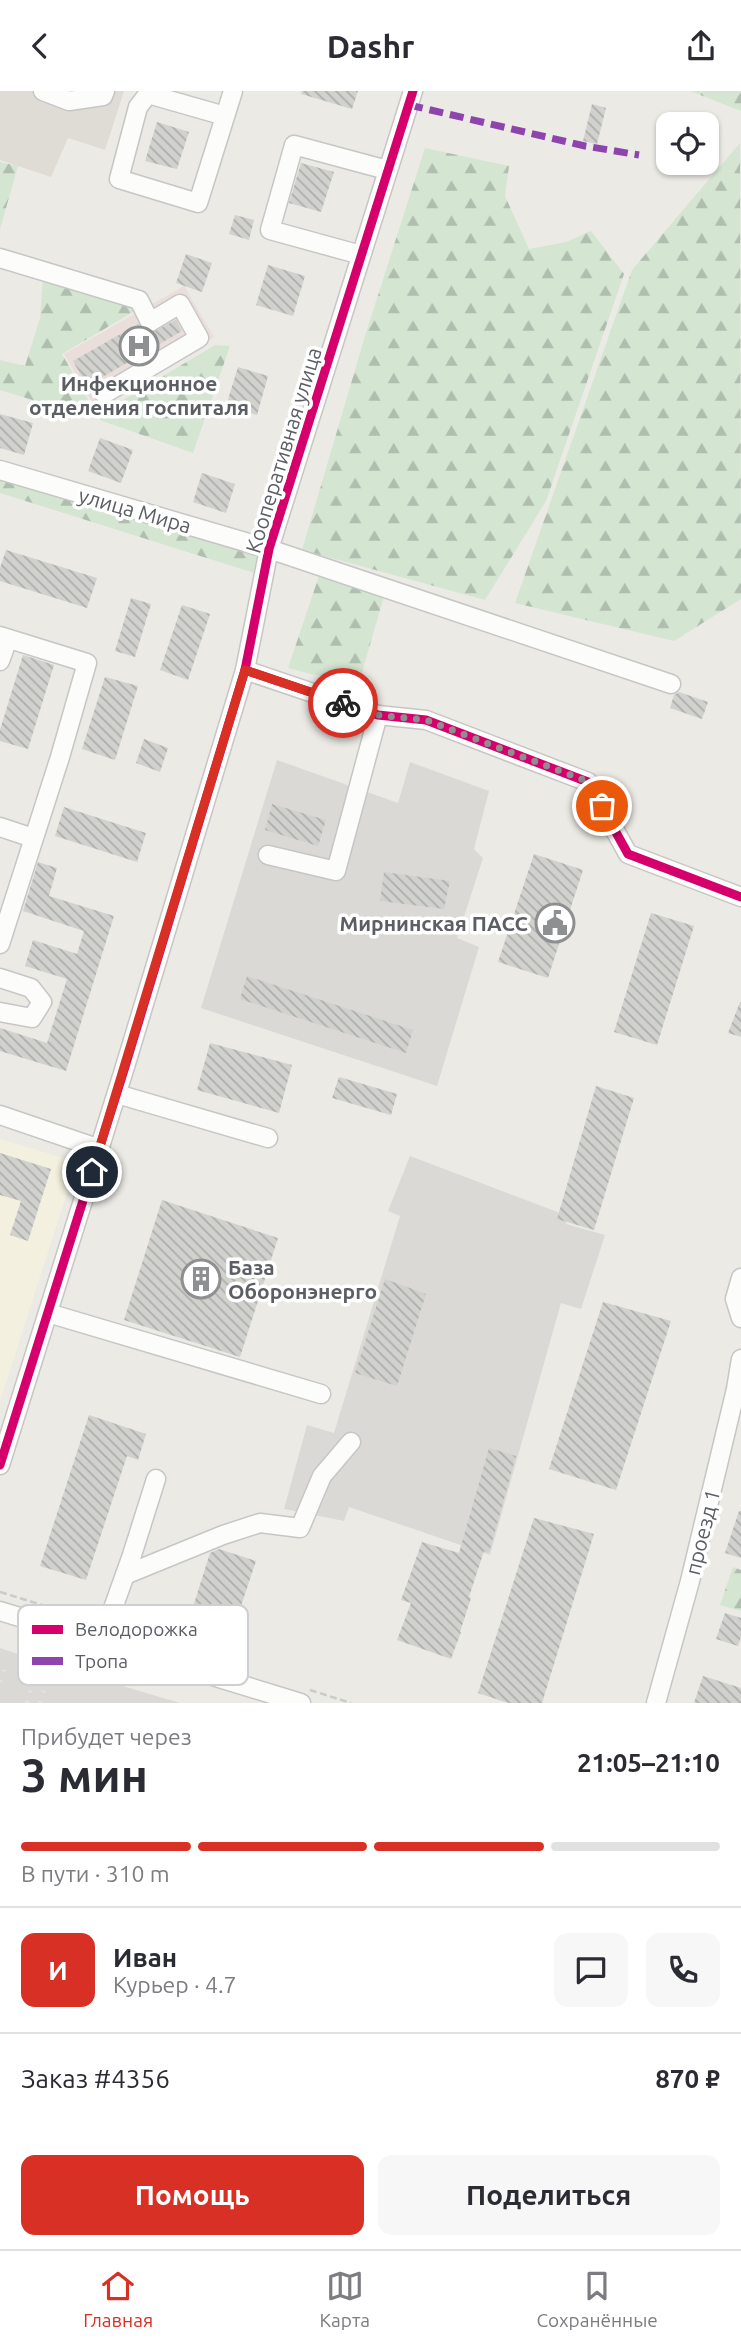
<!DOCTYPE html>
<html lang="ru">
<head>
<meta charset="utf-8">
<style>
	:root { --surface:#fff; --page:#f7f7f7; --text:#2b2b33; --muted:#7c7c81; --line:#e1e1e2; --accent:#d93025 }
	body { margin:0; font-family:Ubuntu,sans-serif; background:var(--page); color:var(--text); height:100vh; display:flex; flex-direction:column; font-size:26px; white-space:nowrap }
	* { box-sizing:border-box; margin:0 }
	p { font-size:23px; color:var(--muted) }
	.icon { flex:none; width:38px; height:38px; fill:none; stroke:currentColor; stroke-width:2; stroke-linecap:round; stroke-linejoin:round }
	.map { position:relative; height:1612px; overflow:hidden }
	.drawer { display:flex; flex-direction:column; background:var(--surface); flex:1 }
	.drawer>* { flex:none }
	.tools { position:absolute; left:656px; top:21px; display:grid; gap:14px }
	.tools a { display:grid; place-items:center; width:63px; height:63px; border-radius:14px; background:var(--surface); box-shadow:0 2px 5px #0004; font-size:35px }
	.pin { position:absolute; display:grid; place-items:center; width:60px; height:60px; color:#fff; margin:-30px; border:4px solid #fff; border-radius:50%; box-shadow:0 2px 7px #0007 }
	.courier { position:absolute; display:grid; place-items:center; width:70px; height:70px; margin:-35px; border:5px solid #d93025; border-radius:50%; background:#fff; color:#222; box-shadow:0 2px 9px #0007 }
	.overview em { font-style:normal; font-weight:700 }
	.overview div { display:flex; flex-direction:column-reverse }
	.overview { display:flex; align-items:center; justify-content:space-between; height:119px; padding:0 21px }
	h1 { font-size:46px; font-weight:700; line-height:52px }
	.bar { display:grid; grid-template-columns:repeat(4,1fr); gap:10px 7px; align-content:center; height:84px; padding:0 21px }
	.bar i { height:9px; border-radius:5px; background:var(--line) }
	.bar .on { background:var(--accent) }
	.bar p { grid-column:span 4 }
	.line { display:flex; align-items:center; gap:18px; padding:0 21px; border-top:2px solid var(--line) }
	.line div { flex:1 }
	.round { display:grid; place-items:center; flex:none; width:74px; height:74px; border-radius:14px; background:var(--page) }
	.button { display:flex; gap:14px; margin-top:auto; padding:14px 21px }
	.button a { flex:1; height:80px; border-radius:14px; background:var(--accent); color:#fff; font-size:28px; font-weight:700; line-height:80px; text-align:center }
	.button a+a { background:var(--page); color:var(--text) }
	header { display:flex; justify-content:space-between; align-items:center; height:91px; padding:0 21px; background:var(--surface); font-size:32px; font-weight:700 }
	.dock { display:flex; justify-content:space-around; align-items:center; height:98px; border-top:2px solid var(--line); background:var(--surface); font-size:19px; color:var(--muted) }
	.dock a { display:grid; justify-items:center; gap:4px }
	.dock .on { color:var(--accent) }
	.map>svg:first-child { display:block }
	.commercial { fill:#f4f0df }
	.industrial { fill:#dbd9d5 }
	.education { fill:#dedcd5 }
	.medical { fill:#eadeda }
	.forest { fill:url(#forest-firs) }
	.building { fill:url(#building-back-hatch) }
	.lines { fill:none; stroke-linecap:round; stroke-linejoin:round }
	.minor-casing { stroke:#c7c6c6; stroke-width:21 }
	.path { stroke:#c8ccca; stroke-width:2.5; stroke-dasharray:7 3.5; stroke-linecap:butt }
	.minor { stroke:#fcfcfb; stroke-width:18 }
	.rail { stroke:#e2e2e2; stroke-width:4.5; stroke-dasharray:2 9; stroke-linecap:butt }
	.quiet { stroke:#8e44ad; stroke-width:7; stroke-dasharray:14 7; stroke-linecap:butt }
	.cycleway-casing { stroke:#fff; stroke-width:13 }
	.cycleway { stroke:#d6006c; stroke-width:9 }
	.done { stroke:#8d8f90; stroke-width:7; stroke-dasharray:0 12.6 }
	.route { stroke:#d93025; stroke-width:9 }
	.labels { text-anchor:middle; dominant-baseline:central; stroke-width:7; stroke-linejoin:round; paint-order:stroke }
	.poi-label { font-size:21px; font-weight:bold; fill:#5b5e63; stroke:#fff }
	.street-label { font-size:21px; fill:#5b5e63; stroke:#fff }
	.key { fill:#fff; stroke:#cecfd0; stroke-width:2 }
	.key-label { font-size:19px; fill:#5b5e63 }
</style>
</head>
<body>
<header><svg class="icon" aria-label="back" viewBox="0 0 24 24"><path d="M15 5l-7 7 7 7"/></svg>Dashr<svg class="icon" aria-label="share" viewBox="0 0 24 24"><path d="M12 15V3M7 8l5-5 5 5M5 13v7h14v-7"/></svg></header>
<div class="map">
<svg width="741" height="1612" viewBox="0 0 741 1612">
	<defs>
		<pattern id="forest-firs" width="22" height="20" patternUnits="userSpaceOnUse" patternTransform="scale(1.75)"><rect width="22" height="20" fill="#d4e6d2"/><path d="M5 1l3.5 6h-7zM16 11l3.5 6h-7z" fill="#afbeae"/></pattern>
		<pattern id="building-back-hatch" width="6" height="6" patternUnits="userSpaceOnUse" patternTransform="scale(1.75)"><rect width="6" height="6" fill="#d1d1ce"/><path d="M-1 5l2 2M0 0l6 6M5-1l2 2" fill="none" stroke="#adadab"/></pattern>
	</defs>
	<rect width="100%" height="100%" fill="#ebeae5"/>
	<path class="commercial" d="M0 1048 77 1071 0 1310Z"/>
	<g class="industrial">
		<path d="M277 669 398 712 410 671 489 700 474 758 483 767 457 847 479 856 437 995 201 917Z"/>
		<path d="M410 1065 560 1122 566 1126V1133L605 1144 581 1218 561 1212 490 1464 349 1416 344 1430 284 1418 307 1334 334 1342 400 1125 388 1120Z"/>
		<path d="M0 1557 35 1569 180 1612H0Z"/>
	</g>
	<path class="education" d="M0 0H124L105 59 68 47 51 86 0 69Z"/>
	<path class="medical" d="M184 195 214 246 94 315 64 263Z"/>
	<g class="forest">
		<path d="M690 0H741V20Z"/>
		<path d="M740 52 741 508 674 550 515 512 632 179Z"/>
		<path d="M425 57 509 75 505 105 529 158 566 151 591 140 624 183 546 410 485 509 302 459 365 245Z"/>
		<path d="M0 71 18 75 0 138Z"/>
		<path d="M43 186 134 214 133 221 62 263 95 321 91 327 0 299V269L25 275 40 227Z"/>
		<path d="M215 254 230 255 193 362 100 329 103 321Z"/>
		<path d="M0 385 270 468 264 485 0 402Z"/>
		<path d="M320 482 385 502 358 595 288 577Z"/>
		<path d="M733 1476 741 1479V1520L720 1514Z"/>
	</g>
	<g class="building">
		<path d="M302 0H358L352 18 301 3Z"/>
		<path d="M592 13 606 17 597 53 583 50Z"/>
		<path d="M157 31 189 41 177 78 145 70Z"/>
		<path d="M301 72 334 81 321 121 289 112Z"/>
		<path d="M235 124 254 129 249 149 229 143Z"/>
		<path d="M186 163 212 172 202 201 176 192Z"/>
		<path d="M268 174 305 185 293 225 256 214Z"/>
		<path d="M176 229 182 240 87 295 73 270 138 233 143 240 151 242Z"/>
		<path d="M238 276 268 285 257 324 226 315Z"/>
		<path d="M0 323 33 332 24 364 0 357Z"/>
		<path d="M100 347 133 359 121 392 88 380Z"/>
		<path d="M202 382 235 393 226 422 193 411Z"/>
		<path d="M6 459 97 487 87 517 0 490V477Z"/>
		<path d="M131 507 151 513 135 566 115 560Z"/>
		<path d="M182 514 210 523 188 589 160 579Z"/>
		<path d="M23 564 54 574 28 658 0 650V639Z"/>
		<path d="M105 586 138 595 115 669 82 658Z"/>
		<path d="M679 601 708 611 702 628 670 617 674 604Z"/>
		<path d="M144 648 168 657 160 681 136 672Z"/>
		<path d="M272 713 326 729 318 755 265 739Z"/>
		<path d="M64 716 146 742 137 771 55 745Z"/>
		<path d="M534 763 583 779 548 887 498 871Z"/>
		<path d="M38 771 57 777 49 805 114 825 66 980 0 960V937L47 952 67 888 25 875 33 849 77 863 84 840 23 820Z"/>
		<path d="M384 781 450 790 444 818 380 810Z"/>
		<path d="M651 822 694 835 657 954 614 941Z"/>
		<path d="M247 885 413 939 406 962 240 908Z"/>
		<path d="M740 911H741V946L728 942Z"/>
		<path d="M210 952 292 974 279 1022 197 999Z"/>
		<path d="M339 986 397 1003 391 1024 332 1007Z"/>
		<path d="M596 995 634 1007 594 1139 557 1128Z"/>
		<path d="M0 1062 51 1078 28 1150 10 1144 21 1110 0 1104Z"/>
		<path d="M162 1109 278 1147 240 1266 124 1229Z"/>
		<path d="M385 1188 426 1203 397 1295 355 1282Z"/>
		<path d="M603 1211 671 1230 616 1399 549 1378Z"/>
		<path d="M89 1324 146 1343 138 1369 127 1365 86 1489 40 1475Z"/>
		<path d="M489 1357 516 1365 489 1462 484 1460 469 1506 471 1507 460 1541H461L451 1568 397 1549 411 1512 401 1509 422 1451 459 1462Z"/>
		<path d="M739 1420H741V1467L725 1462Z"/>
		<path d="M534 1427 594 1443 542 1612H508L478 1602Z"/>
		<path d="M219 1458 256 1470 235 1533 192 1519 210 1462Z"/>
		<path d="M725 1522 741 1527V1546L738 1555 716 1548Z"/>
		<path d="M703 1585 741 1597V1612H694Z"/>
	</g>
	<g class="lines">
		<defs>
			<g id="minor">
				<path d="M43 0 69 10 103 5 105 0"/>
				<path d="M225 25 148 3 138 16 119 88 198 112 233 0"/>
				<path d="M361 164 270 139 294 54 387 79"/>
				<path d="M0 167 139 209 150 231 180 213 199 247 104 303"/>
				<path d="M0 379 269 458 671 593"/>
				<path d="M0 545 87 572 60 666 0 853"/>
				<path d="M0 570 8 548"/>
				<path d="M245 579 378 624 426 629 588 691 628 763 741 806"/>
				<path d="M0 736 33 747"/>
				<path d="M268 764 336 780 378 624"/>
				<path d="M0 887 31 897 42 911 32 927 0 921"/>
				<path d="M117 1003 268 1047"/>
				<path d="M0 1024 100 1058"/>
				<path d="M741 1187 735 1208 741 1227"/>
				<path d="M48 1222 321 1303"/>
				<path d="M0 1374 124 979 245 579 269 458 413 0"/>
				<path d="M125 1484 223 1444 260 1432 300 1437 322 1385 351 1351"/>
				<path d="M0 1520 301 1612"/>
				<path d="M101 1551 132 1464 156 1388"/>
				<path d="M656 1612 690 1490 736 1298 741 1268"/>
			</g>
		</defs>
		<use href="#minor" class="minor-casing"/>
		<g class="path">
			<path d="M0 1501 94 1530"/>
			<path d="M120 1539 164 1552"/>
			<path d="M310 1599 351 1612"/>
		</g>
		<use href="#minor" class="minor"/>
		<g class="rail">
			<path d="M0 1591 6 1573"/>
			<path d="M27 1612 35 1582"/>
			<path d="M40 1612 48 1586"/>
		</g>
		<path class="quiet" d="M409 14 585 55 639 64"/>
		<defs>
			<g id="cycleway">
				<path d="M245 579 378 624 426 629 588 691 628 763 741 806"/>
				<path d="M0 1374 124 979 245 579 269 458 413 0"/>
			</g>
		</defs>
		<use href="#cycleway" class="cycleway-casing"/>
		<use href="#cycleway" class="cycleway"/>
	</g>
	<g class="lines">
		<path class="done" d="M343 612 378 624 426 629 589 691 602 715"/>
		<path class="route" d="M92 1081 245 579 343 612"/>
	</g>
	<defs>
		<symbol id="hospital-ring" viewBox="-11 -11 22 22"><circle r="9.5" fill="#fff" stroke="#8d8f90" stroke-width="1.5"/><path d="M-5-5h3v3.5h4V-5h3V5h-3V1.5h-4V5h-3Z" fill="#8d8f90"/></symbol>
		<symbol id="civic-ring" viewBox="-11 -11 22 22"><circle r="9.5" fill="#fff" stroke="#8d8f90" stroke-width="1.5"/><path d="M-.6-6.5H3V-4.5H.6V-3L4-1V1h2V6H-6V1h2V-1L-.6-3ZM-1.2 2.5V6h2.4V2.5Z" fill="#8d8f90"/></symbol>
		<symbol id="building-ring" viewBox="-11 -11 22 22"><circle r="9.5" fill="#fff" stroke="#8d8f90" stroke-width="1.5"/><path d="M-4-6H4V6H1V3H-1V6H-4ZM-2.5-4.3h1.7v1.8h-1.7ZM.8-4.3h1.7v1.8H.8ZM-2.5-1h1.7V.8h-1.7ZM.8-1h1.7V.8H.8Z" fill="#8d8f90"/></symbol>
	</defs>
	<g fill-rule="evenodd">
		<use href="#hospital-ring" x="117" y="233" width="44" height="44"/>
		<use href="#civic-ring" x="533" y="810" width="44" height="44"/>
		<use href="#building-ring" x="179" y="1166" width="44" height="44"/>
	</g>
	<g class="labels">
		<g class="poi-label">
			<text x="139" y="292">Инфекционное<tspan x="139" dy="24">отделения госпиталя</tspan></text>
			<text x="528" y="832" text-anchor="end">Мирнинская ПАСС</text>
			<text x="228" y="1176" text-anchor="start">База<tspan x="228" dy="24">Оборонэнерго</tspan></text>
		</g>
		<g class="street-label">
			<text transform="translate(283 359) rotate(-73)">Кооперативная улица</text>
			<text transform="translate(135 419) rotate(16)">улица Мира</text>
			<text transform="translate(702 1441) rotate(-76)">проезд 1</text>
		</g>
	</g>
	<rect x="18" y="1514" width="230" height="80" rx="10" class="key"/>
	<rect x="32" y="1534" width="31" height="9" fill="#d6006c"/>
	<rect x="32" y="1566" width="31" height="8" fill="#8e44ad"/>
	<g class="key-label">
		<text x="75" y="1545">Велодорожка</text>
		<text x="75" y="1577">Тропа</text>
	</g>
</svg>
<div class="tools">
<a><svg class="icon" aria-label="locate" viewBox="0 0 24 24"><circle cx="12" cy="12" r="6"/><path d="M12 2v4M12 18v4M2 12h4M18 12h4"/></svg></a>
</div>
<div class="pin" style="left:602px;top:715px;background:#ea580c"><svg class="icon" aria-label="bag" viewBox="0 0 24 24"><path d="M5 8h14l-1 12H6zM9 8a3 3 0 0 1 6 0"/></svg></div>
<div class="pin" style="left:92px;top:1081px;background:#1f2937"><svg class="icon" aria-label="home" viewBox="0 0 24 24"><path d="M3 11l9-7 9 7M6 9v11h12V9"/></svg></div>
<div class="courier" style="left:343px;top:612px"><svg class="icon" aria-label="bike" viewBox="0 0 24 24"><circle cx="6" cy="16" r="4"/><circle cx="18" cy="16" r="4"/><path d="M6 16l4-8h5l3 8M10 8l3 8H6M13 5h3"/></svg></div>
</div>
<section class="drawer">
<div class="overview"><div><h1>3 мин</h1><p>Прибудет через</p></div><em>21:05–21:10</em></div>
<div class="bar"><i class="on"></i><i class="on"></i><i class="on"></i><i></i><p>В пути · 310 m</p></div>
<div class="line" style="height:126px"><b class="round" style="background:var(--accent);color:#fff">И</b><div><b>Иван</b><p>Курьер · 4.7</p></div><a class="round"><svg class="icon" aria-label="chat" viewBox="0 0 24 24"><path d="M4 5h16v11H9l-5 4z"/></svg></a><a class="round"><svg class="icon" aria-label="phone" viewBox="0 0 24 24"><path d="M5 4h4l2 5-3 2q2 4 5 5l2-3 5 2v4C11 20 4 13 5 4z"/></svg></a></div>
<div class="line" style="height:91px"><div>Заказ #4356</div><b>870 ₽</b></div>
<div class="button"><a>Помощь</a><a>Поделиться</a></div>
</section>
<nav class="dock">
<a class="on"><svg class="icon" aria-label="home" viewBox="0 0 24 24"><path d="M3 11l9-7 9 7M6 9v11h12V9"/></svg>Главная</a>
<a><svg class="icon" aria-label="map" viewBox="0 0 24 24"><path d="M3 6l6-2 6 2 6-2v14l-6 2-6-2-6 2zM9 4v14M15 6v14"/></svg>Карта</a>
<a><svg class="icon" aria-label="saved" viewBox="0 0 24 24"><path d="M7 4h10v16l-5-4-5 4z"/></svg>Сохранённые</a>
</nav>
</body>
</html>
